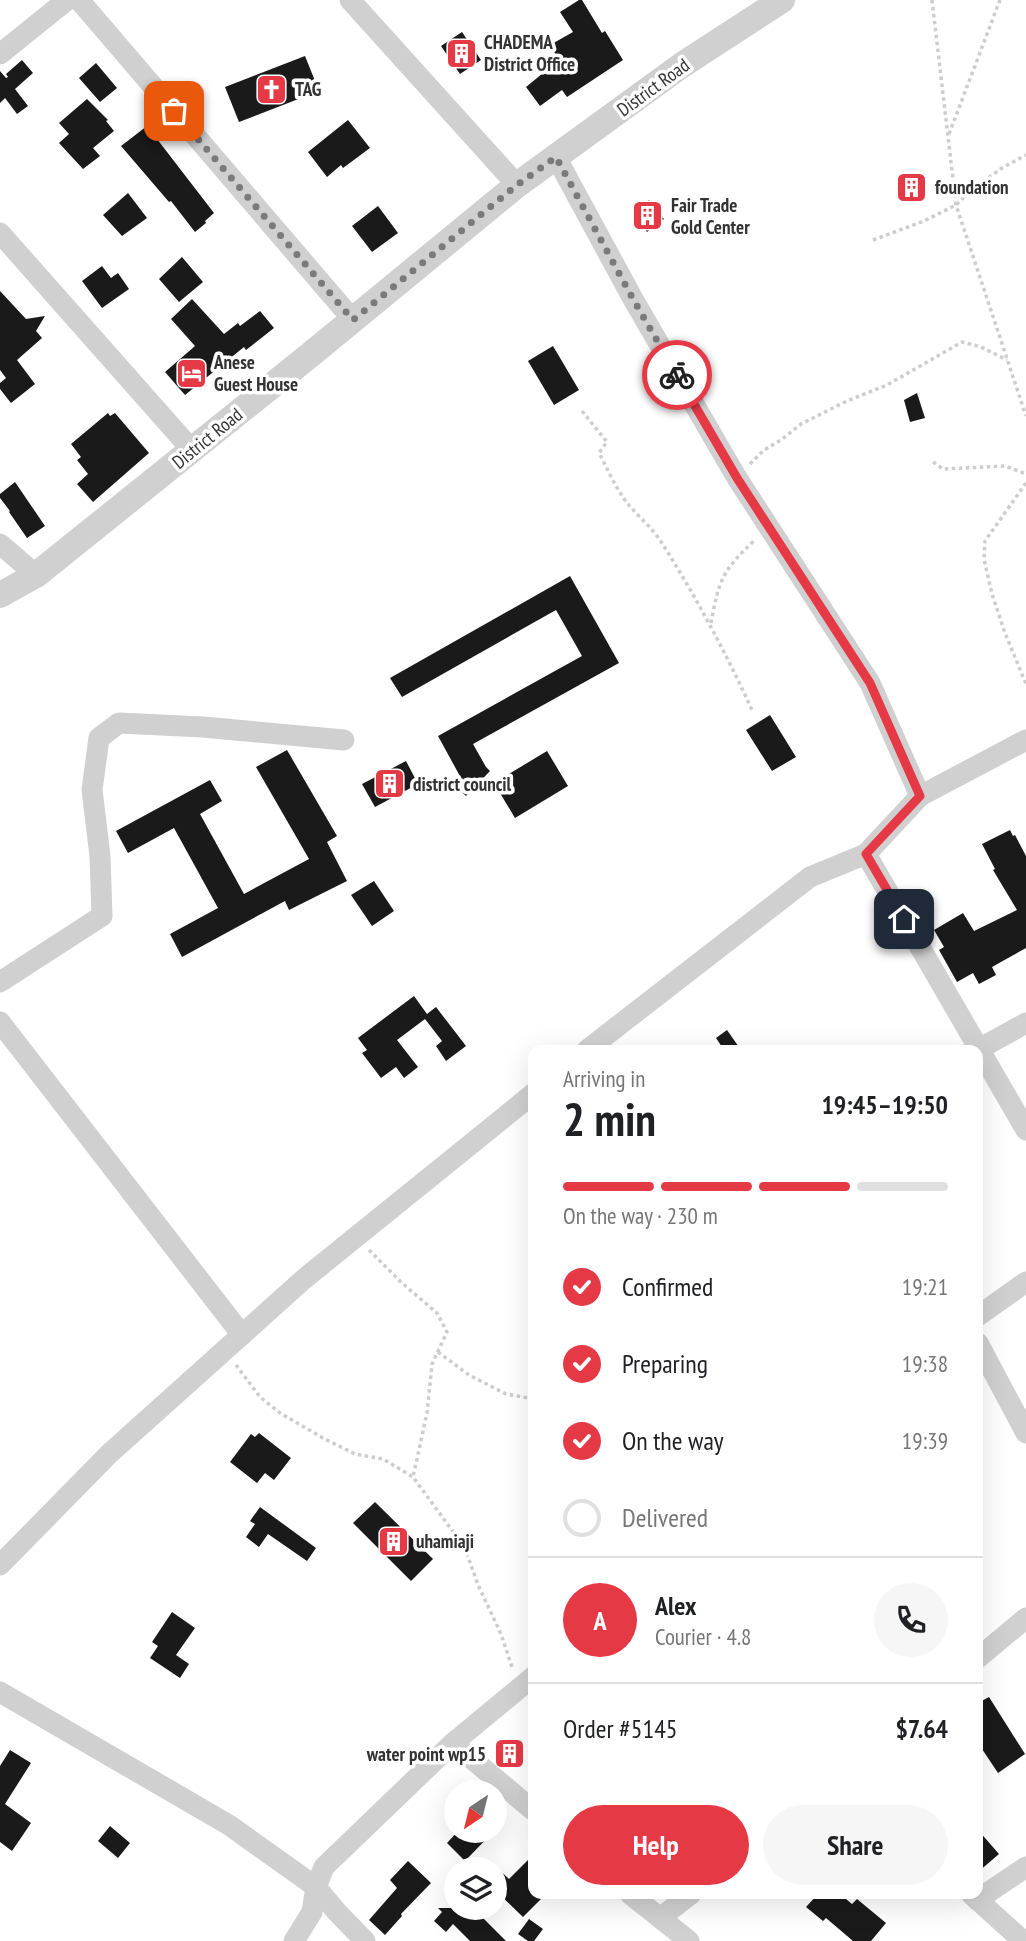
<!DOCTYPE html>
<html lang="en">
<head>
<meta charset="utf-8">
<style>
	:root { --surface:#fff; --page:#f6f6f6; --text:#202124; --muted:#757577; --line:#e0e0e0; --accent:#e63946 }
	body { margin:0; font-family:"PT Sans Narrow",sans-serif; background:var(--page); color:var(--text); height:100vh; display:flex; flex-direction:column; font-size:26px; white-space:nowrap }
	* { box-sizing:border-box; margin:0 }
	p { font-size:23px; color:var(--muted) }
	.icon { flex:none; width:38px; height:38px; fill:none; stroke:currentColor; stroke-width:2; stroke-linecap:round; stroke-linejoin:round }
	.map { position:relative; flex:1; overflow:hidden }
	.details { position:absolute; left:528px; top:1045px; width:455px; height:854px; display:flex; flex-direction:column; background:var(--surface); border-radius:14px; box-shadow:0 7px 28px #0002 }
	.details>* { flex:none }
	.needle { width:46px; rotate:215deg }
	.tools { position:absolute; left:444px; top:1780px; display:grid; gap:14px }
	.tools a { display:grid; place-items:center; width:63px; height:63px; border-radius:50%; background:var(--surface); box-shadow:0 7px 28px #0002; font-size:35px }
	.pin { position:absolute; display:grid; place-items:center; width:60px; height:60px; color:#fff; margin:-30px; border-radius:14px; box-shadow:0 4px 10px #0006 }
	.courier { position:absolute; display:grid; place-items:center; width:70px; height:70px; margin:-35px; border:5px solid #e63946; border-radius:50%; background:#fff; color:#222; box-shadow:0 2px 9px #0007 }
	.headline em { font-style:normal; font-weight:700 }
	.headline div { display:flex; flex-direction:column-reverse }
	.headline { display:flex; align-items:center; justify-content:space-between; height:119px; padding:0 35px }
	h1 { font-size:46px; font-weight:700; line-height:52px }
	.bar { display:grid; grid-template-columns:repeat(4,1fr); gap:10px 7px; align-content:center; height:84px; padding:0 35px }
	.bar i { height:9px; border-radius:5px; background:var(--line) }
	.bar .current { background:var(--accent) }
	.bar p { grid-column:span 4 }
	.line { display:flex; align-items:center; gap:18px; padding:0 35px; border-top:2px solid var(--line) }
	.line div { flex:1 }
	.round { display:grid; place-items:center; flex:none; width:74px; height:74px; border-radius:37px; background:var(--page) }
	ol { padding:0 35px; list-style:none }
	li { display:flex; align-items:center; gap:21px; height:77px }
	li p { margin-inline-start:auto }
	li .icon { padding:7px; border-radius:50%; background:var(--accent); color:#fff; stroke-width:4 }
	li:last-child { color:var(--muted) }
	li i { width:38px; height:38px; border:4px solid var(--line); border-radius:50% }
	.action { display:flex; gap:14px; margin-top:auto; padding:14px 35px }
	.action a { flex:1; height:80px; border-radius:42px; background:var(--accent); color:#fff; font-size:28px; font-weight:700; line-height:80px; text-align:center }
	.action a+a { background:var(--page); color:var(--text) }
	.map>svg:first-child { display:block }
	.building { fill:#1a1a1a }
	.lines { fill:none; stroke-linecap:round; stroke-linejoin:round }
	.path { stroke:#cdcdcd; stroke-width:3.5; stroke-dasharray:3.5 3.5; stroke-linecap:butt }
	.minor { stroke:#d0d0d0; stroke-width:21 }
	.tertiary { stroke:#d0d0d0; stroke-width:26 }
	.done { stroke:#7a7a7a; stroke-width:7; stroke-dasharray:0 12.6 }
	.route { stroke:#e63946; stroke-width:9 }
	.labels { text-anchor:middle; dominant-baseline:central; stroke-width:7; stroke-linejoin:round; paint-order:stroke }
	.poi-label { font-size:19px; font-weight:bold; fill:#333; stroke:#fff; text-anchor:start }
	.street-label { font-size:19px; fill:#333; stroke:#fff }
</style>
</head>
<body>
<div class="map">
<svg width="1026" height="1941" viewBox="0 0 1026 1941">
	<rect width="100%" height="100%" fill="#fff"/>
	<g class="building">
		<path d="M579 0H582L602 33 605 31 623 60 567 97 562 90 540 106 526 87 559 60 550 45 573 32 560 12Z"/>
		<path d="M462 32 481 60 460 74 441 46Z"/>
		<path d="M305 56 319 91 239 122 225 87Z"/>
		<path d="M22 60 33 73 15 89 28 106 17 114 5 98 0 103V71L6 78 8 77 6 74Z"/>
		<path d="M96 63 117 88 100 102 79 78Z"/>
		<path d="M87 99 108 120 106 121 114 131 93 148 100 156 83 169 59 143 69 134 59 123Z"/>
		<path d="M348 120 370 148 343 168 341 165 327 177 308 152Z"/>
		<path d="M147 126 214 213 205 221 206 223 195 232 171 201 169 202 121 146Z"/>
		<path d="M128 193 147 218 122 236 103 215Z"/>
		<path d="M649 200 664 219 647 232 633 213Z"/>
		<path d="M378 206 398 233 372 252 352 226Z"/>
		<path d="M182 257 203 282 179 302 159 279Z"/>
		<path d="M102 266 111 278 118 273 129 289 102 308 82 281Z"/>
		<path d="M0 291 26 319 45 316 36 331 42 338 17 360 35 384 11 403 0 389V383L6 378 0 370Z"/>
		<path d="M192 299 224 334 238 323 240 326 260 311 274 328 246 350 244 347 185 395 165 372 195 346 171 319Z"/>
		<path d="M553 346 579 390 554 405 528 361Z"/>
		<path d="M917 393 925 418 910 422 904 400Z"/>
		<path d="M108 413 110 416 115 413 149 453 93 502 77 484 88 474 77 460 81 457 71 444Z"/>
		<path d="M15 482 45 526 27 538 9 512 10 511 0 498V494Z"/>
		<path d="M570 576 619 663 473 744 486 767 490 771 466 796 454 784 461 778 438 736 582 656 556 610 402 697 390 678Z"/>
		<path d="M770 715 796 757 772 771 746 730Z"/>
		<path d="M287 750 337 836 327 842 347 881 289 910 285 901 182 957 170 934 218 908 174 828 128 853 116 831 210 780 222 801 200 814 244 894 309 859 256 767Z"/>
		<path d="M547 751 568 786 515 818 494 783Z"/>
		<path d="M406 761 418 784 375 807 362 784Z"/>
		<path d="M1010 830 1013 836 1015 835 1026 856V948L992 967 996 975 979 984 973 973 957 982 939 950 944 947 934 930 963 913 974 931 1017 910 993 870 995 869 982 844Z"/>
		<path d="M374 881 394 911 372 926 351 895Z"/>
		<path d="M414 996 427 1014 436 1007 466 1046 446 1061 436 1046 442 1041 425 1019 397 1040 418 1067 404 1078 396 1067 381 1078 362 1053 367 1050 358 1038Z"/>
		<path d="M727 1030 741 1050H724L716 1038Z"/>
		<path d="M259 1433 291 1458 274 1480 265 1473 257 1483 230 1462 251 1434 255 1437Z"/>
		<path d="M375 1502 433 1559 411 1581 353 1523Z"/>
		<path d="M260 1507 316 1548 307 1561 268 1534 259 1547 246 1537 255 1524 250 1521Z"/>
		<path d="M172 1612 195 1628 176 1655 189 1664 180 1678 150 1658 158 1646 152 1642Z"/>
		<path d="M989 1697 1025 1754 998 1773 978 1743V1703Z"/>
		<path d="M10 1750 31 1763 5 1804 31 1823 12 1851 0 1842V1766Z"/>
		<path d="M110 1826 130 1843 118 1858 98 1841Z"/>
		<path d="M459 1830H495L465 1861 447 1843Z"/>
		<path d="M978 1830 999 1854 978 1872Z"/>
		<path d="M534 1854V1894H546L523 1917 495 1890V1866L509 1879Z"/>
		<path d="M408 1861 431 1883 401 1914 402 1916 385 1935 369 1920 397 1888 390 1880Z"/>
		<path d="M818 1894H840L852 1904 857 1899 886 1923 871 1941H853L826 1918 823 1921 806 1907Z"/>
		<path d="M438 1908H473L506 1941H470L453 1924 446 1932 434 1921 442 1912Z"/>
		<path d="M529 1919 543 1929 534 1941H528L518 1934Z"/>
	</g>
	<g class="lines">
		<g class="path">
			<path d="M932 0 956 205 1026 416"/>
			<path d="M949 134 1000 0"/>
			<path d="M873 240 924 221 956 205 970 191 1002 168 1026 155"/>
			<path d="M582 411 607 442 599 453C608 470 616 489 628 504 638 516 651 527 660 540 695 595 725 651 752 710"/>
			<path d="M933 462 943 469 1005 466 1026 474"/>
			<path d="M750 464 764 450 781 440 801 424 847 401 887 385 962 342 981 347 1007 360"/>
			<path d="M1026 483 985 541 984 559 992 594 1005 633 1026 684"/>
			<path d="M711 623C719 579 723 570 755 540"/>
			<path d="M369 1250 402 1283 437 1313 447 1332 432 1364 427 1413 413 1477"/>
			<path d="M438 1352 469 1375 506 1394 534 1399"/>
			<path d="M236 1365 260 1397 280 1413 323 1438 355 1454 383 1459 413 1477 465 1548 478 1585 501 1634 513 1670"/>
		</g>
		<g class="minor">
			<path d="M79 0 353 320"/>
			<path d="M350 0 517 185"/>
			<path d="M0 54 67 0"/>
			<path d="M556 157 633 299 737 478 870 683 920 796"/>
			<path d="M0 233 192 450"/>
			<path d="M0 544 36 575"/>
			<path d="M866 854 1026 1130"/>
			<path d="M0 982 102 916 100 856 92 790 99 738 119 723 203 727 344 740"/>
			<path d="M0 1022 242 1335"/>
			<path d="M979 1049 1026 1023"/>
			<path d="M587 1050 810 877 866 854 920 796 1026 740"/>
			<path d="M978 1316 1026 1282"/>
			<path d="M978 1343 1026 1433"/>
			<path d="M0 1565 109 1454 304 1279 534 1093"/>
			<path d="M978 1658 1026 1618"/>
			<path d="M0 1692 229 1825 316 1887 336 1911 365 1941"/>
			<path d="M453 1743 534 1811"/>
			<path d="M630 1894 689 1941"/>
			<path d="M971 1894 1023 1941"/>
			<path d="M977 1900 1026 1867"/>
			<path d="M660 1918 691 1894"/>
			<path d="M294 1941 312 1912 316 1887 324 1867 453 1743 534 1676"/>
		</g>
		<path class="tertiary" d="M0 595 36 575 310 355 517 185 682 65 782 0"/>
	</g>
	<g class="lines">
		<path class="done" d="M174 111 353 320 517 185 556 157 633 299 677 375"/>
		<path class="route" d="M677 375 737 478 870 683 920 796 866 854 904 919"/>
	</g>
	<defs>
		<symbol id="building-square" viewBox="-11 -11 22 22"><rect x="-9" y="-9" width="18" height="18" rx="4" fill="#e63946" stroke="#fff"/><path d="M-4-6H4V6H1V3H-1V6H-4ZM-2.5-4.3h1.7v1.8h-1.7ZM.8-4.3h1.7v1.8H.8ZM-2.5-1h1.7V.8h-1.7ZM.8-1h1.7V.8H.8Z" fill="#fff"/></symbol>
		<symbol id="church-square" viewBox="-11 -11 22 22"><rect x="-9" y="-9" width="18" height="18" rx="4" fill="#e63946" stroke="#fff"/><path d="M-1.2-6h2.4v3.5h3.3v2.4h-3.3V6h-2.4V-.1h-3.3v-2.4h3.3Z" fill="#fff"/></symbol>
		<symbol id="hotel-square" viewBox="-11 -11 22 22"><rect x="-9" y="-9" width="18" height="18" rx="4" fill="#e63946" stroke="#fff"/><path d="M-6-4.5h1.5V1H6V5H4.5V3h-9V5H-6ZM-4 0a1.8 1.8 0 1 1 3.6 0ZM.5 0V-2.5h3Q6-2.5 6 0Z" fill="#fff"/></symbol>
	</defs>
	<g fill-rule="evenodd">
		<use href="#building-square" x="444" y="36" width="35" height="35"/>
		<use href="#church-square" x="254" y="72" width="35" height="35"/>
		<use href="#building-square" x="894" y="170" width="35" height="35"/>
		<use href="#building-square" x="630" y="198" width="35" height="35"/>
		<use href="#hotel-square" x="174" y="356" width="35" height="35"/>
		<use href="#building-square" x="372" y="766" width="35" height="35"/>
		<use href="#building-square" x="376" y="1524" width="35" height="35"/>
		<use href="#building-square" x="492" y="1736" width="35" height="35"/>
	</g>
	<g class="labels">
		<g class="poi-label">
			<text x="484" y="42">CHADEMA<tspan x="484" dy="22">District Office</tspan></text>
			<text x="295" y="89">TAG</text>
			<text x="935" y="187">foundation</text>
			<text x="671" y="205">Fair Trade<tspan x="671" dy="22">Gold Center</tspan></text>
			<text x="214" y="362">Anese<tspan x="214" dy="22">Guest House</tspan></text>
			<text x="413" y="784">district council</text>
			<text x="416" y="1541">uhamiaji</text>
			<text x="486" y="1754" text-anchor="end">water point wp15</text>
		</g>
		<g class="street-label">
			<text transform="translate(653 87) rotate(-36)">District Road</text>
			<text transform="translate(207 438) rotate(-39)">District Road</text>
		</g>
	</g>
</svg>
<div class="tools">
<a><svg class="needle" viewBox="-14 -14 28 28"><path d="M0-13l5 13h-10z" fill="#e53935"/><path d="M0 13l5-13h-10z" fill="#757577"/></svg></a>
<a><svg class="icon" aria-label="layers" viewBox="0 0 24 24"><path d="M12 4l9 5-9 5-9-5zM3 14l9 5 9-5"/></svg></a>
</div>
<div class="pin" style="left:174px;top:111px;background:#ea580c"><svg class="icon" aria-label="bag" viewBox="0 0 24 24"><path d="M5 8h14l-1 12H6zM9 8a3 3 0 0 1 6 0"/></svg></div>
<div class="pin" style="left:904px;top:919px;background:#1f2937"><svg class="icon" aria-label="home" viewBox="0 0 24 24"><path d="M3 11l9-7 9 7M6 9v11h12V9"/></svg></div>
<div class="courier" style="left:677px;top:375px"><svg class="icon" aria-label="bike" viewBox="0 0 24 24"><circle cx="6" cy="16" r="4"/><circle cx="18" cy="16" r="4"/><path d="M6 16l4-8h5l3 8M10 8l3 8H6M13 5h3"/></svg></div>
<section class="details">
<div class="headline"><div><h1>2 min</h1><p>Arriving in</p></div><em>19:45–19:50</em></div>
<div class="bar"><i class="current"></i><i class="current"></i><i class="current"></i><i></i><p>On the way · 230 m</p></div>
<ol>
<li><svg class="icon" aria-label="check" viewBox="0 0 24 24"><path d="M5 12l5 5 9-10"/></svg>Confirmed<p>19:21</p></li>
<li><svg class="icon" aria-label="check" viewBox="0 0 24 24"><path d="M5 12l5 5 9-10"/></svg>Preparing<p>19:38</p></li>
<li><svg class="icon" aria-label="check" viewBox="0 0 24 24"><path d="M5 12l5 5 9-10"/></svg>On the way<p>19:39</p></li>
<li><i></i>Delivered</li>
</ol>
<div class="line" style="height:126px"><b class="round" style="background:var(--accent);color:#fff">A</b><div><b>Alex</b><p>Courier · 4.8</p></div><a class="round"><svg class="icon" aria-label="phone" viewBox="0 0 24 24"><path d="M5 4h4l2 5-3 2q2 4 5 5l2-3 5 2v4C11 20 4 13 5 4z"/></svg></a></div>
<div class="line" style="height:91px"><div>Order #5145</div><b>$7.64</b></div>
<div class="action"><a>Help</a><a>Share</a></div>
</section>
</div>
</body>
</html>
